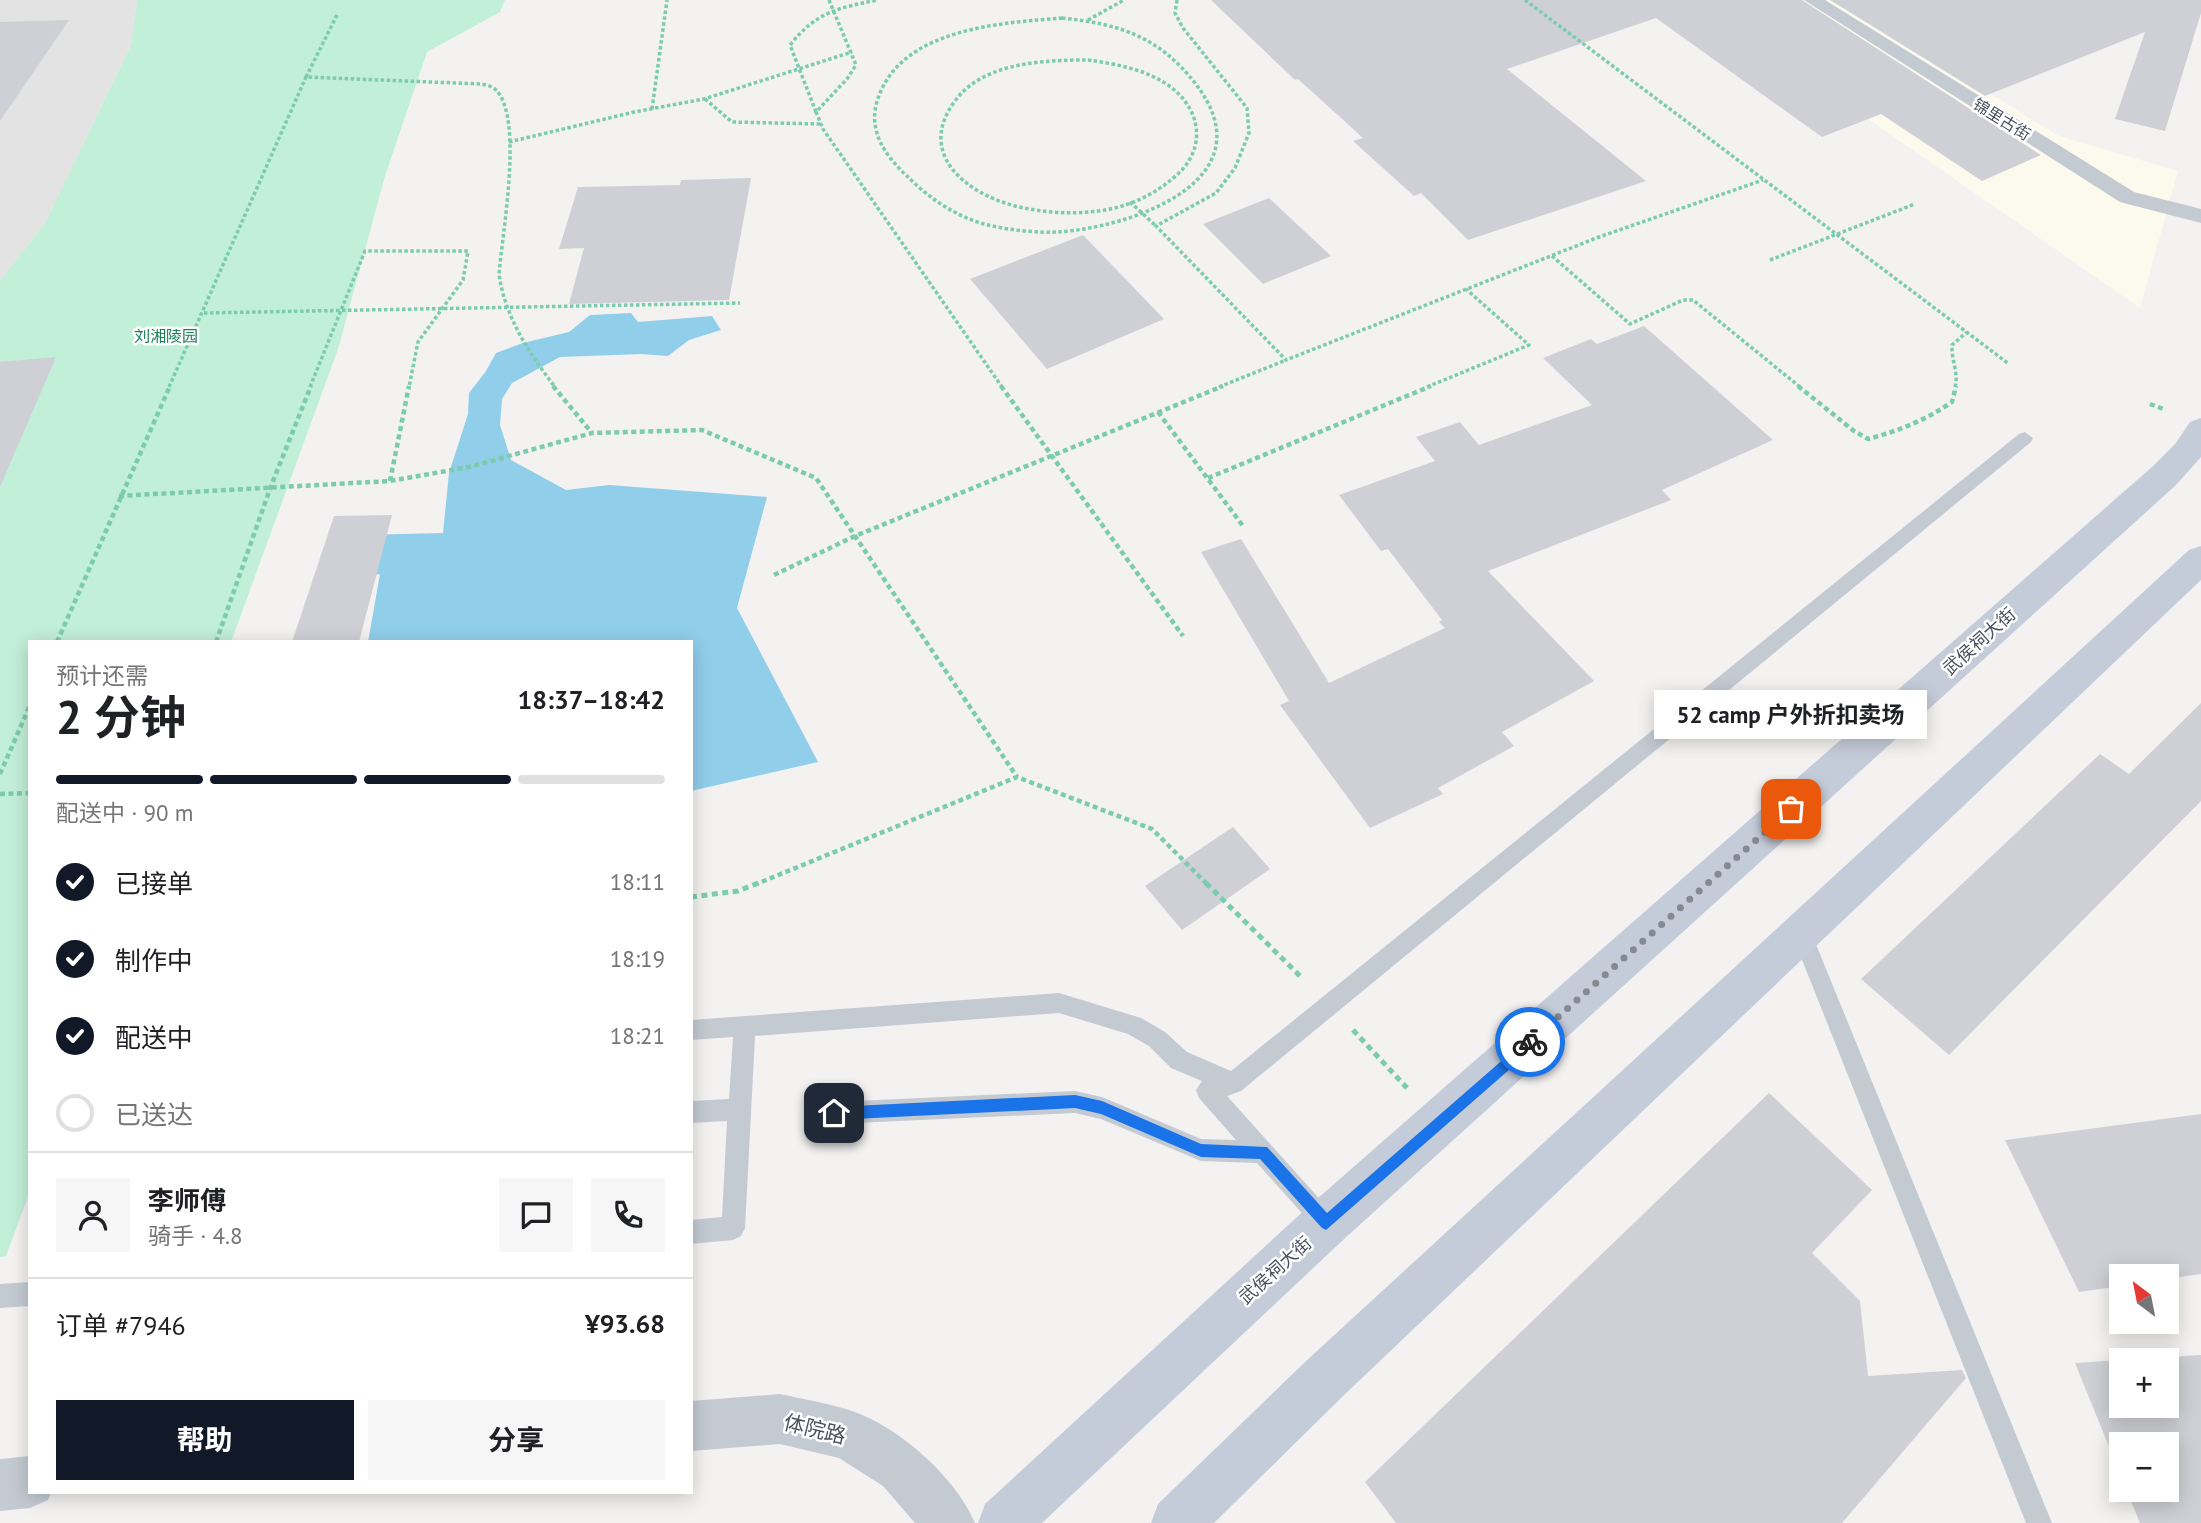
<!DOCTYPE html>
<html lang="zh">
<head>
<meta charset="utf-8">
<style>
	:root { --surface:#fff; --page:#f6f6f6; --text:#202124; --muted:#757577; --line:#e0e0e0; --accent:#111827 }
	body { margin:0; font-family:"PT Sans","Noto Sans SC",sans-serif; background:var(--page); color:var(--text); height:100vh; display:flex; flex-direction:column; font-size:26px; white-space:nowrap }
	* { box-sizing:border-box; margin:0 }
	p { font-size:23px; color:var(--muted) }
	.icon { flex:none; width:38px; height:38px; fill:none; stroke:currentColor; stroke-width:2; stroke-linecap:round; stroke-linejoin:round }
	.map { position:relative; flex:1; overflow:hidden }
	.sheet { position:absolute; left:28px; top:640px; width:665px; height:854px; display:flex; flex-direction:column; background:var(--surface); border-radius:0px; box-shadow:0 4px 18px #0003 }
	.sheet>* { flex:none }
	.needle { width:46px; rotate:328deg }
	.fabs { position:absolute; left:2109px; top:1264px; display:grid; gap:14px }
	.fabs a { display:grid; place-items:center; width:70px; height:70px; border-radius:0px; background:var(--surface); box-shadow:0 4px 18px #0003; font-size:35px }
	.pin { position:absolute; display:grid; place-items:center; width:60px; height:60px; color:#fff; margin:-30px; border-radius:14px; box-shadow:0 4px 10px #0006 }
	.courier { position:absolute; display:grid; place-items:center; width:70px; height:70px; margin:-35px; border:5px solid #1a73e8; border-radius:50%; background:#fff; color:#222; box-shadow:0 2px 9px #0007 }
	.bubble { position:absolute; height:49px; border-radius:0px; background:var(--surface); box-shadow:0 4px 18px #0003; font-size:23px; font-weight:700; line-height:49px; text-align:center }
	.head em { font-style:normal; font-weight:700 }
	.head div { display:flex; flex-direction:column-reverse }
	.head { display:flex; align-items:center; justify-content:space-between; height:119px; padding:0 28px }
	h1 { font-size:46px; font-weight:700; line-height:52px }
	.bar { display:grid; grid-template-columns:repeat(4,1fr); gap:10px 7px; align-content:center; height:84px; padding:0 28px }
	.bar i { height:9px; border-radius:5px; background:var(--line) }
	.bar .selected { background:var(--accent) }
	.bar p { grid-column:span 4 }
	.line { display:flex; align-items:center; gap:18px; padding:0 28px; border-top:2px solid var(--line) }
	.line div { flex:1 }
	.round { display:grid; place-items:center; flex:none; width:74px; height:74px; border-radius:0px; background:var(--page) }
	ol { padding:0 28px; list-style:none }
	li { display:flex; align-items:center; gap:21px; height:77px }
	li p { margin-inline-start:auto }
	li .icon { padding:7px; border-radius:50%; background:var(--accent); color:#fff; stroke-width:4 }
	li:last-child { color:var(--muted) }
	li i { width:38px; height:38px; border:4px solid var(--line); border-radius:50% }
	.cta { display:flex; gap:14px; margin-top:auto; padding:14px 28px }
	.cta a { flex:1; height:80px; border-radius:0px; background:var(--accent); color:#fff; font-size:28px; font-weight:700; line-height:80px; text-align:center }
	.cta a+a { background:var(--page); color:var(--text) }
	.map>svg:first-child { display:block }
	.commercial { fill:#fcf9ed }
	.education { fill:#e4e3e3 }
	.green { fill:#c2efd8 }
	.water { fill:#91ceea }
	.building { fill:#ced0d5 }
	.lines { fill:none; stroke-linecap:round; stroke-linejoin:round }
	.path-far2 { stroke:#7bccad; stroke-width:3.5; stroke-dasharray:3.5 2.5; stroke-linecap:butt }
	.path-far1 { stroke:#7bccad; stroke-width:4.5; stroke-dasharray:5 3.5; stroke-linecap:butt }
	.path { stroke:#7bccad; stroke-width:5; stroke-dasharray:6 4.5; stroke-linecap:butt }
	.service { fill:#c3cad2; fill-rule:evenodd }
	.pedestrian { fill:#c3cad2; fill-rule:evenodd }
	.minor { fill:#c3cad2; fill-rule:evenodd }
	.secondary { fill:#c5ccd9; fill-rule:evenodd }
	.route { fill:#1a73e8 }
	.done { stroke:#848a91; stroke-width:7; stroke-dasharray:0 12.6 }
	.labels { text-anchor:middle; dominant-baseline:central; stroke-width:5; stroke-linejoin:round; paint-order:stroke }
	.far-street-label { font-size:16px; fill:#49525e; stroke:#fff }
	.far-park-label { font-size:16px; fill:#1b7f58; stroke:#fff }
	.street-label { font-size:18px; fill:#49525e; stroke:#fff }
	.near-street-label { font-size:21px; fill:#49525e; stroke:#fff }
</style>
</head>
<body>
<div class="map">
<svg width="2201" height="1523" viewBox="0 0 2201 1523">
	<rect width="100%" height="100%" fill="#f3f2f1"/>
	<path class="commercial" d="M1697 0H1837L2059 136 2178 171 2140 308Z"/>
	<path class="education" d="M0 0H137L131 45 45 223 0 281Z"/>
	<path class="green" d="M137 0H505L500 12 427 52 385 176 338 349 231 642H30V1191L6 1256 0 1257V281L45 223 131 45Z"/>
	<path class="water" d="M631 313 638 322 712 316 721 330 689 340 668 356 641 354 560 357 512 383 502 399 500 425 511 460 566 490 609 485 767 497 737 608 818 762 691 791V642H368L380 574 344 578 360 535 443 533 449 473 468 414 469 393 486 371 496 353 523 343 569 332 590 315Z"/>
	<g class="building">
		<path d="M1211 0H1802L2041 155 1982 181 1881 114 1822 137 1656 18 1507 69 1646 181 1468 240 1421 193 1414 196 1353 141 1363 138 1298 79 1295 80Z"/>
		<path d="M1830 0H2201V13L2165 131 2115 119 2145 32 1985 96Z"/>
		<path d="M69 20 0 121V22Z"/>
		<path d="M751 178 729 300 569 304 584 248 559 249 578 187 680 185 681 180Z"/>
		<path d="M1269 198 1331 256 1263 284 1203 224Z"/>
		<path d="M1083 235 1164 319 1047 369 970 279Z"/>
		<path d="M1644 326 1773 440 1662 490 1671 500 1488 571 1594 681 1502 732 1514 746 1438 788 1443 794 1370 828 1280 705 1289 701 1201 552 1241 539 1329 683 1445 628 1439 622 1442 620 1388 549 1381 551 1339 495 1435 461 1416 437 1460 422 1479 445 1592 405 1543 358 1591 339 1597 344Z"/>
		<path d="M56 357 0 487V362Z"/>
		<path d="M392 515 359 642H292L334 516Z"/>
		<path d="M2201 703V801L1949 1055 1861 979 2100 754 2129 774Z"/>
		<path d="M1233 827 1270 869 1182 930 1145 886Z"/>
		<path d="M1769 1093 1872 1190 1812 1253 1860 1301 1868 1376 1962 1370 1966 1378 1842 1523H1396L1365 1482Z"/>
		<path d="M2201 1114V1274L2166 1279V1276H2121V1286L2079 1292 2005 1140Z"/>
		<path d="M2201 1355V1523H2140L2126 1489H2166V1444H2121V1476L2075 1363 2121 1360V1405H2166V1360H2123Z"/>
	</g>
	<g class="lines">
		<g class="path-far2">
			<path d="M829 0 856 65 847 79 816 112 823 129 1002 387"/>
			<path d="M1177 0 1175 13 1183 28 1247 108 1249 133 1235 168 1216 193 1156 226 1286 360 1599 237 1763 180"/>
			<path d="M1525 0 2009 364"/>
			<path d="M337 15 306 77 481 84C486 85 492 86 496 90 524 118 502 235 499 274 505 317 529 353 555 387"/>
			<path d="M1062 18C1119 24 1158 36 1195 83 1270 179 1134 227 1058 232 1034 233 1007 230 984 224 955 216 929 198 908 177 895 165 879 147 876 129 873 117 875 105 880 93 907 28 1001 23 1062 18Z"/>
			<path d="M1088 20 1124 0"/>
			<path d="M1088 60C1124 65 1171 74 1190 109 1202 131 1197 155 1180 172 1159 192 1134 205 1105 210 1075 215 1044 213 1015 206 965 193 916 153 955 101 983 62 1045 60 1088 60Z"/>
			<path d="M705 99 732 122 821 124"/>
			<path d="M652 109 667 0"/>
			<path d="M816 112 790 45C816 12 838 8 877 0"/>
			<path d="M509 142 634 112 704 99 852 52"/>
			<path d="M1130 202 1156 226"/>
			<path d="M1552 256 1630 324 1683 300H1693L1800 387"/>
			<path d="M1770 260 1915 204"/>
			<path d="M204 313 740 303"/>
			<path d="M169 387 306 77"/>
			<path d="M310 387 365 251H468L463 280 418 342 409 387"/>
			<path d="M1219 387 1286 360"/>
			<path d="M1427 387 1529 345 1466 289"/>
			<path d="M1955 387C1959 374 1951 359 1952 345L1967 332"/>
		</g>
		<g class="path-far1">
			<path d="M553 386 592 433"/>
			<path d="M1001 386 1183 636"/>
			<path d="M1798 386 1854 431 1868 439C1898 431 1926 420 1952 402L1956 386"/>
			<path d="M2150 404 2166 410"/>
			<path d="M1158 412 1243 526"/>
			<path d="M1208 478 1431 386"/>
			<path d="M390 481 409 386"/>
			<path d="M119 496 390 481 469 467 592 433 702 430 816 478 1017 777"/>
			<path d="M774 575 855 536 1223 386"/>
			<path d="M57 642 170 386"/>
			<path d="M216 642 271 486 311 386"/>
			<path d="M0 774 30 705"/>
			<path d="M0 794 30 793"/>
			<path d="M754 885 1017 777 1152 829 1208 885"/>
		</g>
		<g class="path">
			<path d="M1206 883 1303 979"/>
			<path d="M691 897 738 891 758 883"/>
			<path d="M1353 1030 1407 1088"/>
		</g>
		<g class="service">
			<path d="M2025 432 2033 438 2031 442 1241 1091 1227 1096 1334 1215 1338 1223 1334 1231 1326 1235 1318 1231 1257 1163 1201 1161 1101 1119 1075 1113 834 1124 826 1121 823 1113 826 1105 834 1102 1075 1091 1102 1097 1201 1139 1236 1140 1199 1098 1196 1090 1202 1081 1171 1068 1149 1046 1128 1034 1059 1013 755 1036 745 1228 741 1236 733 1240 691 1244V1220L722 1217 727 1121 691 1123V1101L729 1099 733 1037 691 1040V1020L1059 993 1141 1018 1165 1032 1187 1052 1231 1071 2019 434Z"/>
			<path d="M1801 922 1808 925 1811 932 2052 1523H2026L1791 932 1794 925Z"/>
			<path d="M30 1282V1306L0 1308V1284Z"/>
		</g>
		<path class="pedestrian" d="M1804 0H1825L2134 192 2201 209V223L2120 202Z"/>
		<g class="minor">
			<path d="M780 1394C803 1399 827 1403 849 1410 897 1425 956 1477 975 1523H915L883 1486 839 1458 780 1444 691 1451V1401Z"/>
			<path d="M30 1456V1493H51L48 1500 30 1508 0 1511V1459Z"/>
		</g>
		<g class="secondary">
			<path d="M2201 418V457L2176 485 1343 1240 1042 1523H978L985 1504 1309 1206 2152 467 2175 444 2190 422Z"/>
			<path d="M2201 546V580L1341 1398 1214 1523H1151L1158 1504 1305 1362 2189 550Z"/>
		</g>
	</g>
	<path class="route" d="M1530 1036 1536 1042 1535 1047 1326 1230 1322 1228 1260 1159 1201 1157 1101 1114 1075 1108 834 1120 827 1113 834 1107 1075 1095 1102 1101 1201 1144 1267 1147 1327 1213Z"/>
	<g class="lines">
		<path class="done" d="M1530 1042 1791 809"/>
	</g>
	<g class="labels">
		<g class="far-street-label">
			<text transform="translate(2002 119) rotate(32)">锦里古街</text>
		</g>
		<g class="far-park-label">
			<text x="166" y="336">刘湘陵园</text>
		</g>
		<g class="street-label">
			<text transform="translate(1979 641) rotate(-42)">武侯祠大街</text>
			<text transform="translate(1275 1270) rotate(-42)">武侯祠大街</text>
		</g>
		<g class="near-street-label">
			<text transform="translate(815 1429) rotate(14)">体院路</text>
		</g>
	</g>
</svg>
<div class="fabs">
<a><svg class="needle" viewBox="-14 -14 28 28"><path d="M0-13l5 13h-10z" fill="#e53935"/><path d="M0 13l5-13h-10z" fill="#757577"/></svg></a>
<a>+</a>
<a>−</a>
</div>
<div class="pin" style="left:1791px;top:809px;background:#ea580c"><svg class="icon" aria-label="bag" viewBox="0 0 24 24"><path d="M5 8h14l-1 12H6zM9 8a3 3 0 0 1 6 0"/></svg></div>
<div class="pin" style="left:834px;top:1113px;background:#1f2937"><svg class="icon" aria-label="home" viewBox="0 0 24 24"><path d="M3 11l9-7 9 7M6 9v11h12V9"/></svg></div>
<div class="courier" style="left:1530px;top:1042px"><svg class="icon" aria-label="bike" viewBox="0 0 24 24"><circle cx="6" cy="16" r="4"/><circle cx="18" cy="16" r="4"/><path d="M6 16l4-8h5l3 8M10 8l3 8H6M13 5h3"/></svg></div>
<div class="bubble" style="left:1654px;top:690px;width:273px">52 camp 户外折扣卖场</div>
<section class="sheet">
<div class="head"><div><h1>2 分钟</h1><p>预计还需</p></div><em>18:37–18:42</em></div>
<div class="bar"><i class="selected"></i><i class="selected"></i><i class="selected"></i><i></i><p>配送中 · 90 m</p></div>
<ol>
<li><svg class="icon" aria-label="check" viewBox="0 0 24 24"><path d="M5 12l5 5 9-10"/></svg>已接单<p>18:11</p></li>
<li><svg class="icon" aria-label="check" viewBox="0 0 24 24"><path d="M5 12l5 5 9-10"/></svg>制作中<p>18:19</p></li>
<li><svg class="icon" aria-label="check" viewBox="0 0 24 24"><path d="M5 12l5 5 9-10"/></svg>配送中<p>18:21</p></li>
<li><i></i>已送达</li>
</ol>
<div class="line" style="height:126px"><a class="round"><svg class="icon" aria-label="person" viewBox="0 0 24 24"><circle cx="12" cy="8" r="4"/><path d="M4 21q1-7 8-7t8 7"/></svg></a><div><b>李师傅</b><p>骑手 · 4.8</p></div><a class="round"><svg class="icon" aria-label="chat" viewBox="0 0 24 24"><path d="M4 5h16v11H9l-5 4z"/></svg></a><a class="round"><svg class="icon" aria-label="phone" viewBox="0 0 24 24"><path d="M5 4h4l2 5-3 2q2 4 5 5l2-3 5 2v4C11 20 4 13 5 4z"/></svg></a></div>
<div class="line" style="height:91px"><div>订单 #7946</div><b>¥93.68</b></div>
<div class="cta"><a>帮助</a><a>分享</a></div>
</section>
</div>
</body>
</html>
